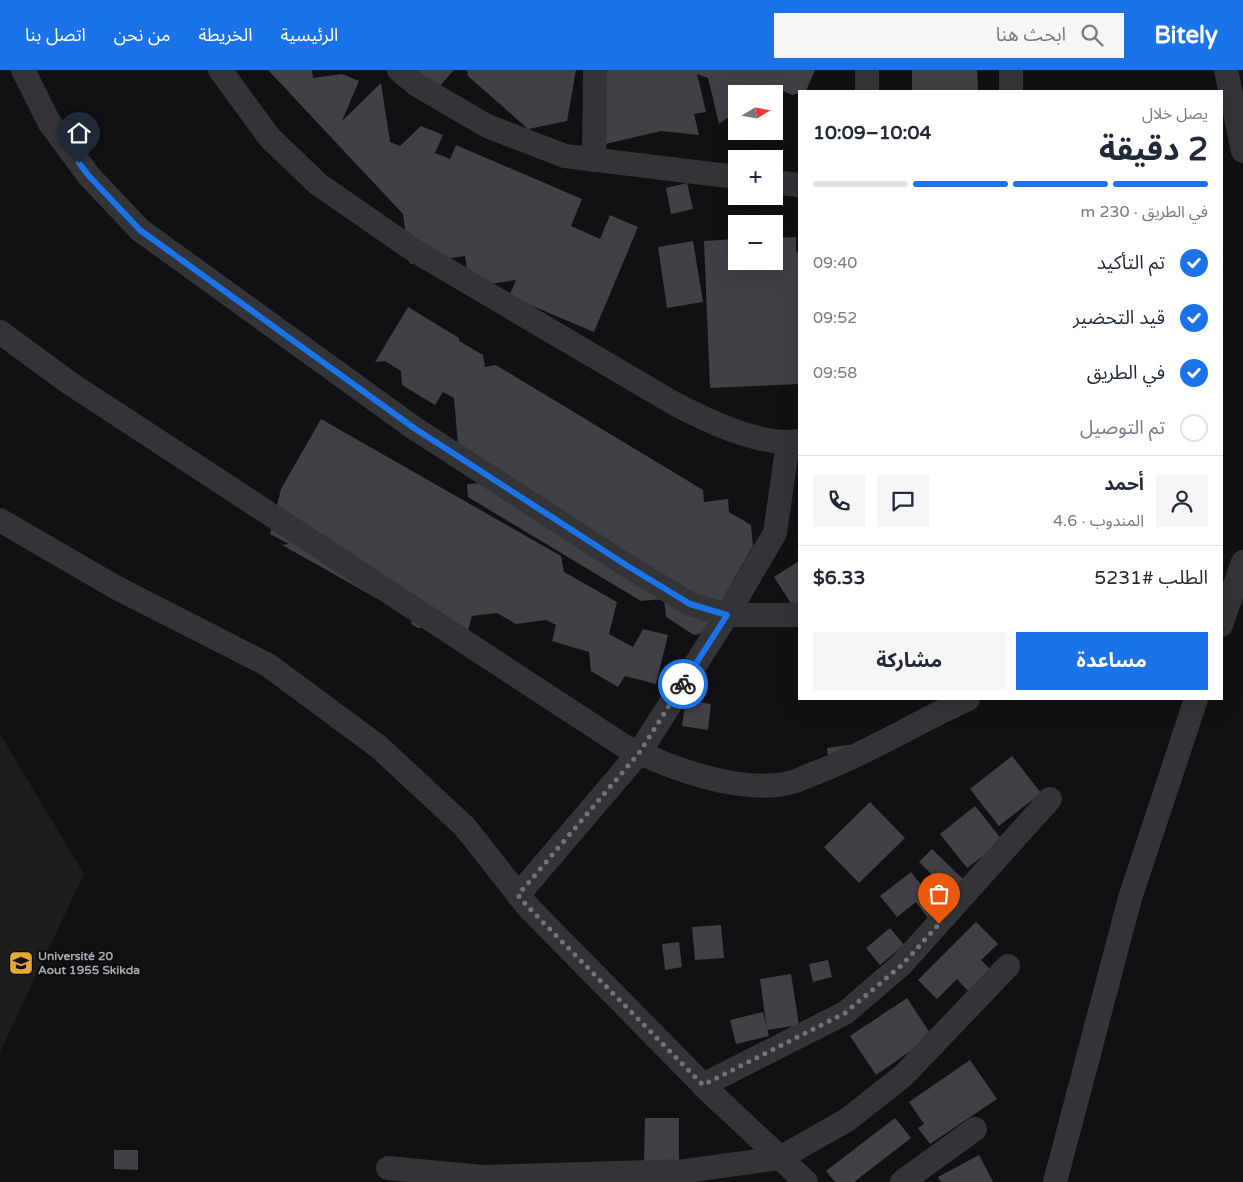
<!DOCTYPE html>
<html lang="ar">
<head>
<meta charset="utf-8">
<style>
	:root { --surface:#fff; --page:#f6f6f7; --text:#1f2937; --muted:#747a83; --line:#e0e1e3; --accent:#1a73e8 }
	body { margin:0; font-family:"Varela Round","Noto Sans Arabic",sans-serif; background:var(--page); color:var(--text); direction:rtl; height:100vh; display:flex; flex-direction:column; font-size:19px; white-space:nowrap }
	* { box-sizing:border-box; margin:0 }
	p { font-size:16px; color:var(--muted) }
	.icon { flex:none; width:28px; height:28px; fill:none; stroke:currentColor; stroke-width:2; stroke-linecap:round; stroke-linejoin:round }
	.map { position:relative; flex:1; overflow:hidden; direction:ltr }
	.panel { position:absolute; left:798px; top:20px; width:425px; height:610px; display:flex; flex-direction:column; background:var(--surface); border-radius:0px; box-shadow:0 5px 20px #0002; direction:rtl }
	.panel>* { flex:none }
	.needle { width:32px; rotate:79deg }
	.fabs { position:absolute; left:728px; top:15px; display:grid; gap:10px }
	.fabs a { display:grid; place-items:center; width:55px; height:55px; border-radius:0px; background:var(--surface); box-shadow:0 5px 20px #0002; font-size:25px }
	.pin { position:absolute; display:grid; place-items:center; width:42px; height:42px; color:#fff; margin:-51px -21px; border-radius:50% 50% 50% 0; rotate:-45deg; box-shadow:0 0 5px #0007 }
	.pin .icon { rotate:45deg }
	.courier { position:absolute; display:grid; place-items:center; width:50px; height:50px; margin:-25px; border:4px solid #1a73e8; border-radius:50%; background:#fff; color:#222; box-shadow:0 1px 6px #0007 }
	.head em { font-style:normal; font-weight:700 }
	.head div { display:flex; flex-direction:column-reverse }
	.head { display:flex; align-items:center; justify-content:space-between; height:85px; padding:0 15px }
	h1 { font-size:32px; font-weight:700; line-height:38px }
	.bar { display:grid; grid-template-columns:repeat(4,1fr); gap:8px 5px; align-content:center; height:60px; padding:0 15px }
	.bar i { height:6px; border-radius:4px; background:var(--line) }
	.bar .active { background:var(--accent) }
	.bar p { grid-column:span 4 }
	.line { display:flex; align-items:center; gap:12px; padding:0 15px; border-top:1px solid var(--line) }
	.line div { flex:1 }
	.round { display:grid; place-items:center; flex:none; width:52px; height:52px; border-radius:0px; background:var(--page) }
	ol { padding:0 15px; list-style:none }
	li { display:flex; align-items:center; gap:15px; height:55px }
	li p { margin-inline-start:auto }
	li .icon { padding:5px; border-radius:50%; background:var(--accent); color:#fff; stroke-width:4 }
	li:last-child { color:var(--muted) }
	li i { width:28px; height:28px; border:2px solid var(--line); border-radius:50% }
	.primary-button { display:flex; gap:10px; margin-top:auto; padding:10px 15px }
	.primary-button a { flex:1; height:58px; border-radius:0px; background:var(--accent); color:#fff; font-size:20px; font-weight:700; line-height:58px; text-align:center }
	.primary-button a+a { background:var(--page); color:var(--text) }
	header { display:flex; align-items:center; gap:30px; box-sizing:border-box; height:70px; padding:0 25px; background:var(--accent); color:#fff }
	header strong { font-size:24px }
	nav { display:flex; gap:28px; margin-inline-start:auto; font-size:18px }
	.search { width:350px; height:45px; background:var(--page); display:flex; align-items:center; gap:12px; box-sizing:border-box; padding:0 18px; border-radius:0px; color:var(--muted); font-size:19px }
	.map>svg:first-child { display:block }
	.built { fill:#1e1e20 }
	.building { fill:#404146 }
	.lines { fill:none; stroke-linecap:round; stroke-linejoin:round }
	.street { stroke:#333437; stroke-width:24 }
	.done { stroke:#71737a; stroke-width:5; stroke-dasharray:0 9 }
	.route { stroke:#1a73e8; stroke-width:6 }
	.labels { text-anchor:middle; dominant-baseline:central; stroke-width:4; stroke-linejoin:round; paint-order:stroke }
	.poi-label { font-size:12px; font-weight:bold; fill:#a4a8b2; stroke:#0c0c0e; text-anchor:start }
</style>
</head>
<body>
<header>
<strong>Bitely</strong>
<div class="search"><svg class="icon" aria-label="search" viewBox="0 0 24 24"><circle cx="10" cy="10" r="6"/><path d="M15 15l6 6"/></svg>ابحث هنا</div>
<nav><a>الرئيسية</a><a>الخريطة</a><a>من نحن</a><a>اتصل بنا</a></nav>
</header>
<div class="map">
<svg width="1243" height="1112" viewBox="0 0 1243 1112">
	<rect width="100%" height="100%" fill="#111113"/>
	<path class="built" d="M0 664 84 804 0 982Z"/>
	<g class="building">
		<path d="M268 0H312L313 8 342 4 359 11 342 51 381 13 390 72 400 76 421 56 443 65 435 83 450 89 456 75 582 129 571 156 600 169 610 145 638 157 594 262 509 226 516 210 470 217 465 186 410 194 403 144Z"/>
		<path d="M405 0H454L437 19Z"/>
		<path d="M467 0H576L567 51 528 59 468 6Z"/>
		<path d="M603 0H815L806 21H799V23L792 25 774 17 764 24H736V42L719 54 708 8 697 4 706 42 694 44 699 65 661 61 601 75Z"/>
		<path d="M912 0H977L978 20 912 21Z"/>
		<path d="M687 113 693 139 671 144 666 118Z"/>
		<path d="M796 167V182H799V314L710 318 704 171 736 169V191H774V168Z"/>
		<path d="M693 171 703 232 667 238 658 177Z"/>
		<path d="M408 237 459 268V271L483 285 485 297 496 295 703 420 704 432 728 429 729 442 751 455 753 476 703 563 694 565 666 547 664 529 641 531 468 427 467 414 485 413 460 398 454 328 443 322 435 335 402 315 401 301 385 291 375 292Z"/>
		<path d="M321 349 561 486 564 502 617 532 609 564 633 577 643 559 668 565 656 614 625 606 618 617 591 601 589 582 552 571 556 555 546 550 516 554 497 543 472 546 467 564 451 554 418 558 411 554 415 536 384 519 378 529 282 475 289 474 270 464 281 419Z"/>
		<path d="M799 491V546L774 507Z"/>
		<path d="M686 630 711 634 708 660 682 656Z"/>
		<path d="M849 675 852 696 830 699 827 678Z"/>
		<path d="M1012 686 1041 723 999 756 970 719Z"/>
		<path d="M870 732 905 768 859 813 824 777Z"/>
		<path d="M975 736 1003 771 967 798 940 764Z"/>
		<path d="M932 779 964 810 951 823 919 792Z"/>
		<path d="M911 802 939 838 928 848 916 832 897 847 880 826Z"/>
		<path d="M976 852 998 874 981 890 994 903 972 925 957 909 937 929 918 910Z"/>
		<path d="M721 855 724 888 695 890 692 857Z"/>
		<path d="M890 858 904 875 880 895 866 878Z"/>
		<path d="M679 872 682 897 665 900 662 874Z"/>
		<path d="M828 890 832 907 813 912 809 894Z"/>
		<path d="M791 904 799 955 767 960 760 909Z"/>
		<path d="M907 928 932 966 876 1005 850 966Z"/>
		<path d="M763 942 769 966 736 974 730 950Z"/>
		<path d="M970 990 997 1029 930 1074 918 1058 924 1054 909 1032Z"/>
		<path d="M645 1048H679V1092L644 1093Z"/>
		<path d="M895 1048 911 1068 854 1112H835L826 1101Z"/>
		<path d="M114 1080H138V1100L114 1099Z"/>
		<path d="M979 1085 993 1112H941L938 1107Z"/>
	</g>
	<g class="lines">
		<g class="street">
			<path d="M23 0 49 52 89 106 140 160 414 358 626 495 690 534 727 545H799"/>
			<path d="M220 0 270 68 318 114 415 181 675 334C708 351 761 377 799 371"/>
			<path d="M399 0 417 15 487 56 565 86 736 107"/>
			<path d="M1011 0V21"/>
			<path d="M1226 0 1243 81"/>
			<path d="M867 21V0"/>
			<path d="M594 90 595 0"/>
			<path d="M774 112 799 115"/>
			<path d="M0 262 68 312 624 676C671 698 741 726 793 712 801 709 809 705 818 702 870 682 917 652 968 629"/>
			<path d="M0 450 117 518 268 595 379 677 465 757 528 837 711 1023 806 1112"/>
			<path d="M1221 555 1243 492"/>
			<path d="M518 825 639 683 727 545 775 463 788 373"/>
			<path d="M703 1015 845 943 901 895 1050 729"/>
			<path d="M388 1098 482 1107 686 1101 780 1088 847 1050 904 1005 1008 896"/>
			<path d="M902 1112 975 1059"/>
			<path d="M1055 1112 1130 828 1196 629"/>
		</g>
	</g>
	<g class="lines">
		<path class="done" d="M683 614 639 683 518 825 528 837 703 1015 845 943 902 895 939 854"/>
		<path class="route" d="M79 93 89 106 140 160 414 358 626 495 690 534 727 545 683 614"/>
	</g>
	<defs>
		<symbol id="university-square" viewBox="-11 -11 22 22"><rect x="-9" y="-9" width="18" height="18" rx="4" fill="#e5a938" stroke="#0c0c0e"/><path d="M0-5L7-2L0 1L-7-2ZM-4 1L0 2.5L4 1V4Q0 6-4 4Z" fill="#111"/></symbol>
	</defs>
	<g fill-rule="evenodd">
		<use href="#university-square" x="7" y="879" width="28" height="28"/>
	</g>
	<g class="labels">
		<g class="poi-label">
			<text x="38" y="886">Université 20<tspan x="38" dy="14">Aout 1955 Skikda</tspan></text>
		</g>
	</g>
</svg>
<div class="fabs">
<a><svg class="needle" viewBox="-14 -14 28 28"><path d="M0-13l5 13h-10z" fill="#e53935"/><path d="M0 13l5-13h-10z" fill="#747a83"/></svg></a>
<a>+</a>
<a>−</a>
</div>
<div class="pin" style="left:939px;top:854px;background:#ea580c"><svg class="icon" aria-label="bag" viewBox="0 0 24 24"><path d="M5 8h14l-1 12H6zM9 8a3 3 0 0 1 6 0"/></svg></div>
<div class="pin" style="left:79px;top:93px;background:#1f2937"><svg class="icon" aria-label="home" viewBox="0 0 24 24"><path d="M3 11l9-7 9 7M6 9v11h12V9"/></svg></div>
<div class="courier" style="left:683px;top:614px"><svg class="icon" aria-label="bike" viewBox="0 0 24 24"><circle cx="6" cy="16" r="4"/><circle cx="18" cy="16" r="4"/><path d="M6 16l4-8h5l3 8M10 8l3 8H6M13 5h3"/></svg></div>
<section class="panel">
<div class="head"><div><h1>2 دقيقة</h1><p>يصل خلال</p></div><em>10:04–10:09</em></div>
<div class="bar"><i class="active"></i><i class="active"></i><i class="active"></i><i></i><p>في الطريق · 230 m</p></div>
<ol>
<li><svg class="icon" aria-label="check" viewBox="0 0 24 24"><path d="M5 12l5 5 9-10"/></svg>تم التأكيد<p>09:40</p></li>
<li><svg class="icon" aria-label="check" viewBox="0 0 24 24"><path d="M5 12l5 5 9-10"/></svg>قيد التحضير<p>09:52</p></li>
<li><svg class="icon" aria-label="check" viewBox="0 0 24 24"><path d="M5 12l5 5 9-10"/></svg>في الطريق<p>09:58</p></li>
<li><i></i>تم التوصيل</li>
</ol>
<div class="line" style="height:90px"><a class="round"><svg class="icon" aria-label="person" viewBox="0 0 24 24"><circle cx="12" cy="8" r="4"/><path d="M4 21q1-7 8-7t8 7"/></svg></a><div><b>أحمد</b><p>المندوب · 4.6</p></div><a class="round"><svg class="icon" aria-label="chat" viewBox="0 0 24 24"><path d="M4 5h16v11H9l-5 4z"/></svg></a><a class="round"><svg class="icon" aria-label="phone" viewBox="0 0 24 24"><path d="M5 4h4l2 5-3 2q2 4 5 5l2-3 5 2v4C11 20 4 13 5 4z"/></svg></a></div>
<div class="line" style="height:65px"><div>الطلب #5231</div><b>$6.33</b></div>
<div class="primary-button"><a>مساعدة</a><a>مشاركة</a></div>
</section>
</div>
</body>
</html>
